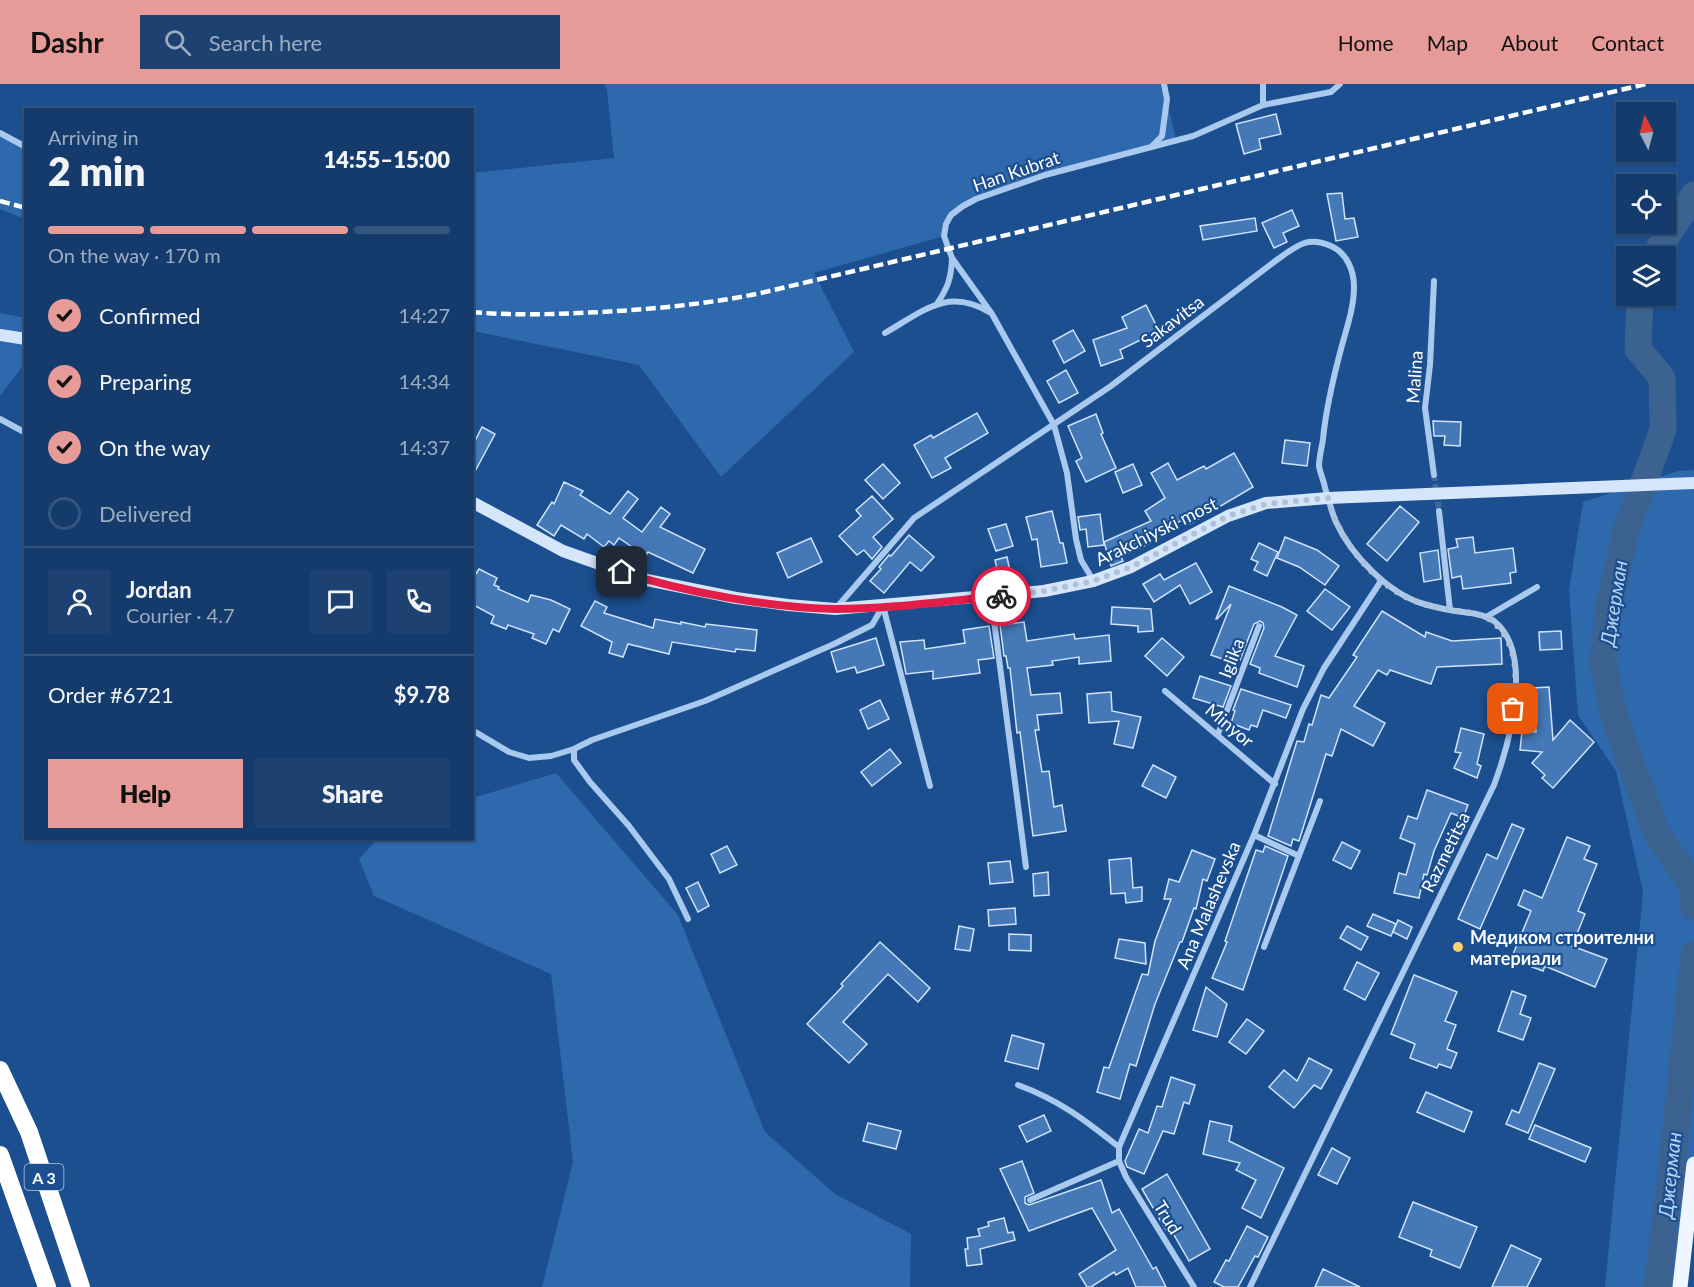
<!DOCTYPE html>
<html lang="en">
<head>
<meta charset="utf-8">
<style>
	:root { --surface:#143b6b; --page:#1d4271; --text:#f1f3f6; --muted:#9dadc1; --line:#33557e; --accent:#e69b98 }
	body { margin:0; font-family:Lato,sans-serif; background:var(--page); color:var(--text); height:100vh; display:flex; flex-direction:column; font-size:22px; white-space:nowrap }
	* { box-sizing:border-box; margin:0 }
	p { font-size:20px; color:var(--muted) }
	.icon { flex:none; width:33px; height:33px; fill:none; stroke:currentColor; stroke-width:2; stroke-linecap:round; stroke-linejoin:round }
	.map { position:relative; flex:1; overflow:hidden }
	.sheet { position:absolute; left:24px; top:24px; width:450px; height:732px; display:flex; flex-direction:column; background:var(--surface); border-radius:0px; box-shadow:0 2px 4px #0004,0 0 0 2px var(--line) }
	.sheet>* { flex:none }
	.needle { width:39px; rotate:354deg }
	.tools { position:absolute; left:1616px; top:18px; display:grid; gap:12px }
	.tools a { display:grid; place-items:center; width:60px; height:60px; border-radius:0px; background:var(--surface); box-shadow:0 2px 4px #0004,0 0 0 2px var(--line); font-size:30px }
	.pin { position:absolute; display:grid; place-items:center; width:51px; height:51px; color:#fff; margin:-26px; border-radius:12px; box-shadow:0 3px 9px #0006 }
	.courier { position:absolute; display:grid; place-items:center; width:60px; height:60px; margin:-30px; border:4px solid #e11d48; border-radius:50%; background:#fff; color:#222; box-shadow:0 2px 8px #0007 }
	.overview em { font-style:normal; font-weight:800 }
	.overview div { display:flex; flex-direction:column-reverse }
	.overview { display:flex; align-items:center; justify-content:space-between; height:102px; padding:0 24px }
	h1 { font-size:39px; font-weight:800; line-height:45px }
	.bar { display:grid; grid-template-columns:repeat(4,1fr); gap:9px 6px; align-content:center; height:72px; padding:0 24px }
	.bar i { height:8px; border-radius:4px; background:var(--line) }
	.bar .on { background:var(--accent) }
	.bar p { grid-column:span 4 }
	.line { display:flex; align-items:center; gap:15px; padding:0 24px; border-top:2px solid var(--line) }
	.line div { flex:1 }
	.round { display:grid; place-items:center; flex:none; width:63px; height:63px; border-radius:0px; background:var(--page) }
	ol { padding:0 24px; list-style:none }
	li { display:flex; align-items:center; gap:18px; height:66px }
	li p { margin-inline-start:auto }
	li .icon { padding:6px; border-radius:50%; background:var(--accent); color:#111; stroke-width:4 }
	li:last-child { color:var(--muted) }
	li i { width:33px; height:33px; border:3px solid var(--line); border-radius:50% }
	.primary-button { display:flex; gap:12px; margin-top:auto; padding:12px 24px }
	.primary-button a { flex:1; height:69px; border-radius:0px; background:var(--accent); color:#111; font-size:24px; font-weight:800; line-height:69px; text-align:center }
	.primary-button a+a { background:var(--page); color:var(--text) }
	header { display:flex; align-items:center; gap:36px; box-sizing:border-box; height:84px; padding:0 30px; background:var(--accent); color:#111 }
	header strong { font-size:28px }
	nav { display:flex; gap:33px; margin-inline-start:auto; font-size:21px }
	.search { width:420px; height:54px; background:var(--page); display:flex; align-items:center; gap:15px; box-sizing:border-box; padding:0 21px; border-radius:0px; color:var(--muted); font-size:22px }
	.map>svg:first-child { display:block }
	.green { fill:#2e69ad }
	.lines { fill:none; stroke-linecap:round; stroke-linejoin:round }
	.river { stroke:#3c6290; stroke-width:27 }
	.building { fill:#4478b7; stroke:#cfe3fa; stroke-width:1.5 }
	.street-tunnel { stroke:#3d69a0; stroke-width:6; stroke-dasharray:6 3; stroke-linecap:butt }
	.street { stroke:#a9c9ee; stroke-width:6 }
	.secondary { stroke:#d6e6fa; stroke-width:12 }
	.primary { stroke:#f0f6ff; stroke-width:15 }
	.highway { stroke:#fff; stroke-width:18 }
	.rail { stroke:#fff; stroke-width:4.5; stroke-dasharray:10 4.5; stroke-linecap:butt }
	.done { stroke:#afc1d8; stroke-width:6; stroke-dasharray:0 10.8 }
	.route { stroke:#e11d48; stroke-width:8 }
	.poi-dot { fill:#ffd166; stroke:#1b4f8f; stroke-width:2 }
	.labels { text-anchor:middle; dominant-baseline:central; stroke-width:4.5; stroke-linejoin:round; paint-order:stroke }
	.shield { fill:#1b4f8f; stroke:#bbcadd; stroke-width:1.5 }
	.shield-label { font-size:16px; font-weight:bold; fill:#fff }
	.street-label { font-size:18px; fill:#fff; stroke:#1b4f8f }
	.poi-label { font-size:18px; font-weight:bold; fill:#fff; stroke:#1b4f8f; text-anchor:start }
	.water-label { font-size:20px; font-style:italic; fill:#b5d3f5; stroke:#1b4f8f }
</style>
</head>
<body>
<header>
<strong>Dashr</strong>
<div class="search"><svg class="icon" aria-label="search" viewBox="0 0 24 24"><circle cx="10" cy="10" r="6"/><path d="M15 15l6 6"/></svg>Search here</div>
<nav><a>Home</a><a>Map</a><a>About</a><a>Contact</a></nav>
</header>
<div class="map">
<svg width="1694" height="1203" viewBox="0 0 1694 1203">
	<rect width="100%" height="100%" fill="#1b4f8f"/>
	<g class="green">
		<path d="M604 0H1163L1176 56C1101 76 1018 89 951 131L944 152 814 189 854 268 721 393 639 281 473 247 472 89 614 74 607 5Z"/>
		<path d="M0 47 25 61V135L0 125Z"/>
		<path d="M0 229 26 234 25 279 0 312Z"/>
		<path d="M1694 386V1085L1680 1203H1605L1643 808 1616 687 1578 631 1569 506 1583 418 1678 387Z"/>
		<path d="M556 689 678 831 765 1048 835 1110 911 1150 910 1203H542L573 1078 551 890 374 812 359 775 377 755 472 754 473 714Z"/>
	</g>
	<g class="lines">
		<g class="river">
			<path d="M1656 172 1660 162 1694 111"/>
			<path d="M1640 212 1638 265 1662 294 1663 346 1626 447 1608 528 1603 579 1614 633 1656 748 1692 801 1694 823"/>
			<path d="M1657 1203 1670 1101 1694 871"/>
		</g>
	</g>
	<g class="building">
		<path d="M1276 30 1281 50 1259 55 1261 65 1244 70 1236 40Z"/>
		<path d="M1342 109 1345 135 1354 134 1358 153 1336 157 1327 110Z"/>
		<path d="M1292 126 1299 142 1283 149 1287 158 1274 164 1262 139Z"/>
		<path d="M1255 134 1257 147 1203 156 1200 142Z"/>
		<path d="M1146 221 1159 247 1120 266 1123 274 1101 282 1093 256 1127 244 1122 233Z"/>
		<path d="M1073 246 1085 267 1064 279 1053 257Z"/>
		<path d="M1066 286 1078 309 1059 319 1047 297Z"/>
		<path d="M977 329 988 349 945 374 951 384 932 394 914 361 931 351 933 354Z"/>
		<path d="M1096 330 1103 349 1101 350 1116 384 1086 398 1076 377 1082 374 1068 342Z"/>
		<path d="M1433 337 1461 338 1460 362 1444 361 1445 352H1434Z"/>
		<path d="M482 343 495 350 472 393V353L476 355Z"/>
		<path d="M1285 356 1310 359 1307 382 1282 379Z"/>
		<path d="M1234 369 1253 403 1190 440 1187 433 1149 455 1151 459 1121 472 1123 477 1111 482 1104 458 1151 437 1145 427 1165 414 1151 389 1168 379 1177 396 1204 382 1206 385Z"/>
		<path d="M883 380 900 399 883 415 865 396Z"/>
		<path d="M1133 380 1142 401 1123 409 1115 388Z"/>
		<path d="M564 398 583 407 580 411 610 430 628 407 638 415 623 434 642 448 661 423 670 430 660 443 705 465 693 489 648 468 645 472 619 454 614 461 609 457 604 463 587 450 584 455 561 441 554 452 537 441 552 418 554 420Z"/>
		<path d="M872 412 893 435 873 453 882 463 872 475 864 466 857 471 839 452 861 432 856 426Z"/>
		<path d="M1400 422 1419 438 1387 477 1367 460Z"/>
		<path d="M1052 427 1060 459H1063L1067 479 1041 483 1037 455 1032 456 1026 433Z"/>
		<path d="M1100 430 1104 461 1088 463 1086 445 1080 446 1078 433Z"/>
		<path d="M1006 440 1013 462 996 467 988 445Z"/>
		<path d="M909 451 934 473 921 487 910 478 884 509 870 497 881 485 879 483 889 471 891 472Z"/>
		<path d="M1285 453 1317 466 1339 482 1325 501 1299 483 1277 474Z"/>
		<path d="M1473 453 1475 469 1513 464 1516 488 1510 489 1511 499 1463 505 1461 492 1452 494 1448 465 1458 463 1456 455Z"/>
		<path d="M811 454 822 478 788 494 777 469Z"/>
		<path d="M1259 459 1278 468 1267 492 1254 486 1258 478 1251 475Z"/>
		<path d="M1438 466 1441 495 1424 498 1420 469Z"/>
		<path d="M1007 473 1010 487 998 490 995 476Z"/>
		<path d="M1196 479 1212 508 1190 520 1180 501 1154 518 1143 500 1160 490 1164 496Z"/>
		<path d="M479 485 497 494 494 501 499 503 498 505 528 518 531 511 551 516 570 525 559 548 553 545 546 560 532 554 534 550 508 541 506 545 491 539 494 532 472 520V496Z"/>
		<path d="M1229 502 1282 523 1297 531 1275 572 1304 582 1297 603 1259 589 1260 584 1250 580 1264 544 1263 539 1260 537 1254 540 1240 576 1235 574 1234 579 1211 571 1231 520 1217 535H1216Z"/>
		<path d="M1325 505 1350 523 1332 546 1307 527Z"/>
		<path d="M595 517 607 523 604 529 653 544 655 535 681 540V538L705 543 706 540 757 546 755 567 736 565 735 568 672 558 669 570 628 560 623 573 609 569 612 558 581 542Z"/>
		<path d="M1112 523 1151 525 1153 547 1138 548V542L1111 540Z"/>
		<path d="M1382 527 1425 553 1426 548 1452 557 1501 554 1502 580 1437 583 1431 600 1390 586 1387 591 1378 586 1354 622 1385 639 1373 662 1341 645 1332 672 1326 670 1299 757 1293 755 1291 762 1268 752 1297 657 1304 658 1309 640 1312 641 1321 611 1329 614 1357 573 1353 571Z"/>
		<path d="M1024 538 1027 557 1074 550 1075 555 1109 551 1111 577 1079 580V573L1052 577 1053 581 1027 584 1031 611 1060 609 1062 629 1037 631 1039 646H1035L1042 688 1049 687 1054 723 1062 721 1066 747 1033 752 1020 648 1017 649 1010 584H1008L1006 572H1004L1000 541Z"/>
		<path d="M989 542 994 574 978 576 980 589 933 595V587L906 590 900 558 924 556 925 565 965 559 963 546Z"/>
		<path d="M1561 547 1562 565 1540 566 1539 548Z"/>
		<path d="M876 554 884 581 857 589 855 583 837 588 831 568Z"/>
		<path d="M1162 554 1184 573 1167 592 1145 572Z"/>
		<path d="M1200 592 1231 602 1223 623 1193 614Z"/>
		<path d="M1549 603 1553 656 1570 636 1594 658 1553 704 1542 694 1545 691 1532 679 1542 668 1520 666 1522 647 1536 648 1532 604Z"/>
		<path d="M1241 605 1291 621 1286 634 1263 626 1257 643 1251 641 1249 646 1231 639 1235 627 1233 626Z"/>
		<path d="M1111 608 1112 627 1141 633 1133 664 1114 660 1119 637 1089 639 1087 610Z"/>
		<path d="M880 616 889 635 868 645 860 626Z"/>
		<path d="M1461 644 1484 650 1477 680 1481 682 1477 694 1454 684 1461 669 1455 668Z"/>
		<path d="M890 665 901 679 872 702 861 688Z"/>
		<path d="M1153 681 1176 693 1166 714 1142 702Z"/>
		<path d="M1427 706 1468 721 1463 734 1451 729 1434 767 1427 791 1424 790 1419 814 1394 809 1399 789 1406 791 1415 760 1400 754 1408 732 1417 735Z"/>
		<path d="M1512 740 1524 745 1480 845 1458 835 1487 770 1497 775Z"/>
		<path d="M1567 753 1590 762 1584 775 1597 780 1578 827 1585 830 1572 862 1607 875 1595 903 1545 882 1543 887 1511 875 1531 827 1518 821 1524 806 1542 814Z"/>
		<path d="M1342 758 1360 767 1351 785 1333 776Z"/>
		<path d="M727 762 737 781 720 789 711 770Z"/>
		<path d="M1265 762 1288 772 1243 906 1212 894 1227 858 1225 857 1256 766 1263 768Z"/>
		<path d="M1192 766 1215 775 1207 797 1203 795 1196 825 1194 824 1182 858H1180L1155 920 1136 982 1130 980 1120 1015 1097 1008 1104 983 1109 984 1142 890 1148 891 1155 857 1171 815H1164L1169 795 1179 798Z"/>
		<path d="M1131 774 1133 804 1142 803V817L1126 819 1125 809 1111 810 1109 776Z"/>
		<path d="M1010 777 1013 798 990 800 988 779Z"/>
		<path d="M1048 788 1049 811 1034 812 1033 790Z"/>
		<path d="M698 798 709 822 698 828 686 804Z"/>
		<path d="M1015 824 1016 840 989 842 988 826Z"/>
		<path d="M1373 830 1396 840 1391 852 1367 842Z"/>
		<path d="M1398 836 1412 843 1407 855 1393 848Z"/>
		<path d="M959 842 974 845 970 867 955 865Z"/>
		<path d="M1347 842 1368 853 1361 866 1340 854Z"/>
		<path d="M1009 850 1031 851V867L1009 866Z"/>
		<path d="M1119 855 1145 859 1146 880 1115 874Z"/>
		<path d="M880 858 930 904 918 918 888 890 843 938 867 960 849 979 807 940 843 902 841 900Z"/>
		<path d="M1357 878 1379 889 1365 916 1344 905Z"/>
		<path d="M1414 891 1457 908 1445 937 1456 941 1447 965 1457 969 1451 984 1439 980 1437 984 1410 974 1415 960 1391 950Z"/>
		<path d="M1206 903 1227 920 1217 953 1193 946Z"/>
		<path d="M1512 907 1526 912 1520 930 1531 934 1523 956 1498 947Z"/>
		<path d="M1247 935 1264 947 1246 970 1229 958Z"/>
		<path d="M1012 951 1044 960 1038 985 1005 977Z"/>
		<path d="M1309 974 1332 986 1321 1005 1314 1001 1294 1024 1269 1003 1284 986 1297 997Z"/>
		<path d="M1539 979 1555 985 1528 1049 1506 1040 1512 1026 1519 1029Z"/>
		<path d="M1171 993 1195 1001 1189 1020 1184 1018 1174 1050 1163 1047 1144 1090 1127 1083 1125 1077 1139 1045 1148 1049 1157 1022 1162 1023Z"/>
		<path d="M1426 1008 1472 1028 1464 1048 1417 1028Z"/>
		<path d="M1044 1031 1051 1047 1027 1058 1019 1042Z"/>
		<path d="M1210 1037 1232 1042 1229 1057 1284 1084 1261 1134 1242 1124 1256 1096 1236 1086 1240 1079 1203 1070Z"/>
		<path d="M868 1039 901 1047 896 1065 863 1057Z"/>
		<path d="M1535 1041 1591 1064 1585 1078 1529 1055Z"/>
		<path d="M1332 1064 1350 1074 1337 1100 1318 1091Z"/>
		<path d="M1022 1077 1034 1109 1025 1113V1119L1029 1121 1101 1096 1112 1129 1119 1125 1153 1185 1156 1183 1166 1203H1136L1128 1184 1116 1191 1114 1188 1091 1203H1087L1079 1190 1116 1166 1092 1124 1029 1147 1000 1085Z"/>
		<path d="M1167 1090 1210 1165 1189 1177 1170 1144 1166 1146 1142 1105Z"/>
		<path d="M1413 1118 1477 1143 1460 1184 1430 1172 1432 1166 1399 1153Z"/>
		<path d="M1004 1134 1008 1149 1013 1148 1015 1156 980 1165 982 1180 967 1182 965 1165H968L967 1154 980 1152 978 1145 989 1142 988 1138Z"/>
		<path d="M1247 1142 1268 1153 1258 1173 1255 1172 1238 1203H1224L1214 1198 1226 1176 1229 1177Z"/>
		<path d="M1511 1161 1541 1175 1527 1203H1492Z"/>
		<path d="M1323 1185 1360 1203H1315Z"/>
	</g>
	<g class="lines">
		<path class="street-tunnel" d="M1434 391 1439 427"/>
		<g class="street">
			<path d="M1263 0V21"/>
			<path d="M0 49 26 63"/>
			<path d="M1152 62 1162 52 1167 15 1164 0"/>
			<path d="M1434 197 1430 281 1425 324 1434 391"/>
			<path d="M937 220C948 203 951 195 952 175"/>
			<path d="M885 249C922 228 947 203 989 228"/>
			<path d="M0 335 26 349"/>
			<path d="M1439 427 1450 526"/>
			<path d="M1093 496 1081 476 1076 455 1067 389 1054 341 992 230 952 174 944 152 946 140 951 131 963 122 976 115 1045 91 1193 52 1263 21 1331 8 1340 0"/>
			<path d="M991 513 1026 783"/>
			<path d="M838 522 914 434 1111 302 1278 175C1298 161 1307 152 1331 162 1347 169 1354 187 1354 203 1354 224 1346 246 1341 265 1333 295 1326 324 1323 355 1322 363 1319 373 1319 382 1320 389 1324 397 1325 404 1329 415 1331 427 1336 438 1351 471 1389 510 1424 520 1432 522 1441 525 1450 526 1465 529 1481 528 1494 537 1535 569 1509 661 1494 701L1250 1203"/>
			<path d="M1486 533 1537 503"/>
			<path d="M1165 607 1275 700"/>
			<path d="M472 646 509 668 529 674 551 672 574 665 592 656 705 617 834 560 872 541 883 522 930 702"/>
			<path d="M1218 650 1259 542"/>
			<path d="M574 665V676L590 698 629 742 669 795 688 835"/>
			<path d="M1254 751 1299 772"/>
			<path d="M1264 863 1320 717"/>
			<path d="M1018 1001C1059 1016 1085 1036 1119 1063"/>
			<path d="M1119 1077 1126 1093 1194 1203"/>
			<path d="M1030 1116 1119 1077V1063L1254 751 1303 625 1324 584 1381 497"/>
		</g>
		<g class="secondary">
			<path d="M0 251 26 255"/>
			<path d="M472 418 563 467 642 495 736 514 788 521 835 525 1044 507 1093 497 1131 483 1228 432 1266 419 1328 414 1694 399"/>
		</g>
		<path class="primary" d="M1680 1203 1694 1080"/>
		<g class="highway">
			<path d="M0 986 29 1048 81 1203"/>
			<path d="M0 1071 47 1203"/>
		</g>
		<g class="rail">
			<path d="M0 117 26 124"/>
			<path d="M472 228C515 232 558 230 601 228 655 225 708 220 761 209L1646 0"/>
		</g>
	</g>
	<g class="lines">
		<path class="done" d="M1001 512 1044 507 1093 497 1131 483 1228 432 1266 420 1328 414C1338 457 1379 507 1423 520 1444 526 1466 526 1486 533 1518 553 1518 591 1513 625"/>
		<path class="route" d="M622 488C684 508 771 524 835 525 890 525 946 517 1001 512"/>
	</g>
	<circle class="poi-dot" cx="1458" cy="863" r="6"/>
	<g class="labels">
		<rect class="shield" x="24.5" y="1080" width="39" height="26" rx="4.5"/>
		<g class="shield-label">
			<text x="44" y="1093">A 3</text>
		</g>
		<g class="street-label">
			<text transform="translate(1016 87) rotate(-19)">Han Kubrat</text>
			<text transform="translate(1172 237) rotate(-37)">Sakavitsa</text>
			<text transform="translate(1414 293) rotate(-86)">Malina</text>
			<text transform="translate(1156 447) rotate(-26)">Arakchiyski most</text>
			<text transform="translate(1231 574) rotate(-69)">Iglika</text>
			<text transform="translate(1230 641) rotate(40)">Minyor</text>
			<text transform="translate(1445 768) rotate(-64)">Razmetitsa</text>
			<text transform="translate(1208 821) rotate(-67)">Ana Malashevska</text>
			<text transform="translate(1168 1133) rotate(58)">Trud</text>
		</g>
		<g class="poi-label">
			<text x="1470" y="853">Медиком строителни<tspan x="1470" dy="21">материали</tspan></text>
		</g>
		<g class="water-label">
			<text transform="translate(1613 519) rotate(-81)">Джерман</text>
			<text transform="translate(1669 1091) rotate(-84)">Джерман</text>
		</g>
	</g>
</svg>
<div class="tools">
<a><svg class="needle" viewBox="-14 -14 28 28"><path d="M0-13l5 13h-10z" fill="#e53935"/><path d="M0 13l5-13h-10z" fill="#9dadc1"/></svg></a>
<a><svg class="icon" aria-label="locate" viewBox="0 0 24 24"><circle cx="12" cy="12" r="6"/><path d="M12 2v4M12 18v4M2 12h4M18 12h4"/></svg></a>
<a><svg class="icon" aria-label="layers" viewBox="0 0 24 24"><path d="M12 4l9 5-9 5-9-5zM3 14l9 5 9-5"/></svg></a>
</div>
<div class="pin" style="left:1513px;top:625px;background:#ea580c"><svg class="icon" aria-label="bag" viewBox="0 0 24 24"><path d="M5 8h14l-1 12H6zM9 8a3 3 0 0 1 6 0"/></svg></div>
<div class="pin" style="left:622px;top:488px;background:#1f2937"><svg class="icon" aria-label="home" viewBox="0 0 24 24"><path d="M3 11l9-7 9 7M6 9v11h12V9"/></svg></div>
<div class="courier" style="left:1001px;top:512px"><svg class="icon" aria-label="bike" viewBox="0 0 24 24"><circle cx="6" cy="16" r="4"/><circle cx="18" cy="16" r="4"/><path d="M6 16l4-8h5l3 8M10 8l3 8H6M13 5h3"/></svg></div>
<section class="sheet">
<div class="overview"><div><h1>2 min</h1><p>Arriving in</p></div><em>14:55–15:00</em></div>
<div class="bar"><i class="on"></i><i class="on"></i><i class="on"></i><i></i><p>On the way · 170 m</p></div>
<ol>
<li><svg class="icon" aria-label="check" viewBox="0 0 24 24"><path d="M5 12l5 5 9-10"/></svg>Confirmed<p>14:27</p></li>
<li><svg class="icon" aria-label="check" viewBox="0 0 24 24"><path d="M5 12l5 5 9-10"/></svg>Preparing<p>14:34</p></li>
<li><svg class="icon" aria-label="check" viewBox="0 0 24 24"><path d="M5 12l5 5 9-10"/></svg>On the way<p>14:37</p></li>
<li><i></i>Delivered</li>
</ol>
<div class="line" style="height:108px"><a class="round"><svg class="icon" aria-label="person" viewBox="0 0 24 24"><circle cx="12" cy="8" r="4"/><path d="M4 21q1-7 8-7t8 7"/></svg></a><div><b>Jordan</b><p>Courier · 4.7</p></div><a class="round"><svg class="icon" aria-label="chat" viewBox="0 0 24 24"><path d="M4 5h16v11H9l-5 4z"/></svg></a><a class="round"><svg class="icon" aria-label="phone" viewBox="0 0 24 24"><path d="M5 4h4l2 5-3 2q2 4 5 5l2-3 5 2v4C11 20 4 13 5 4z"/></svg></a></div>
<div class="line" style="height:78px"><div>Order #6721</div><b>$9.78</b></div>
<div class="primary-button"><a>Help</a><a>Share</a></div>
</section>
</div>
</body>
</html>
